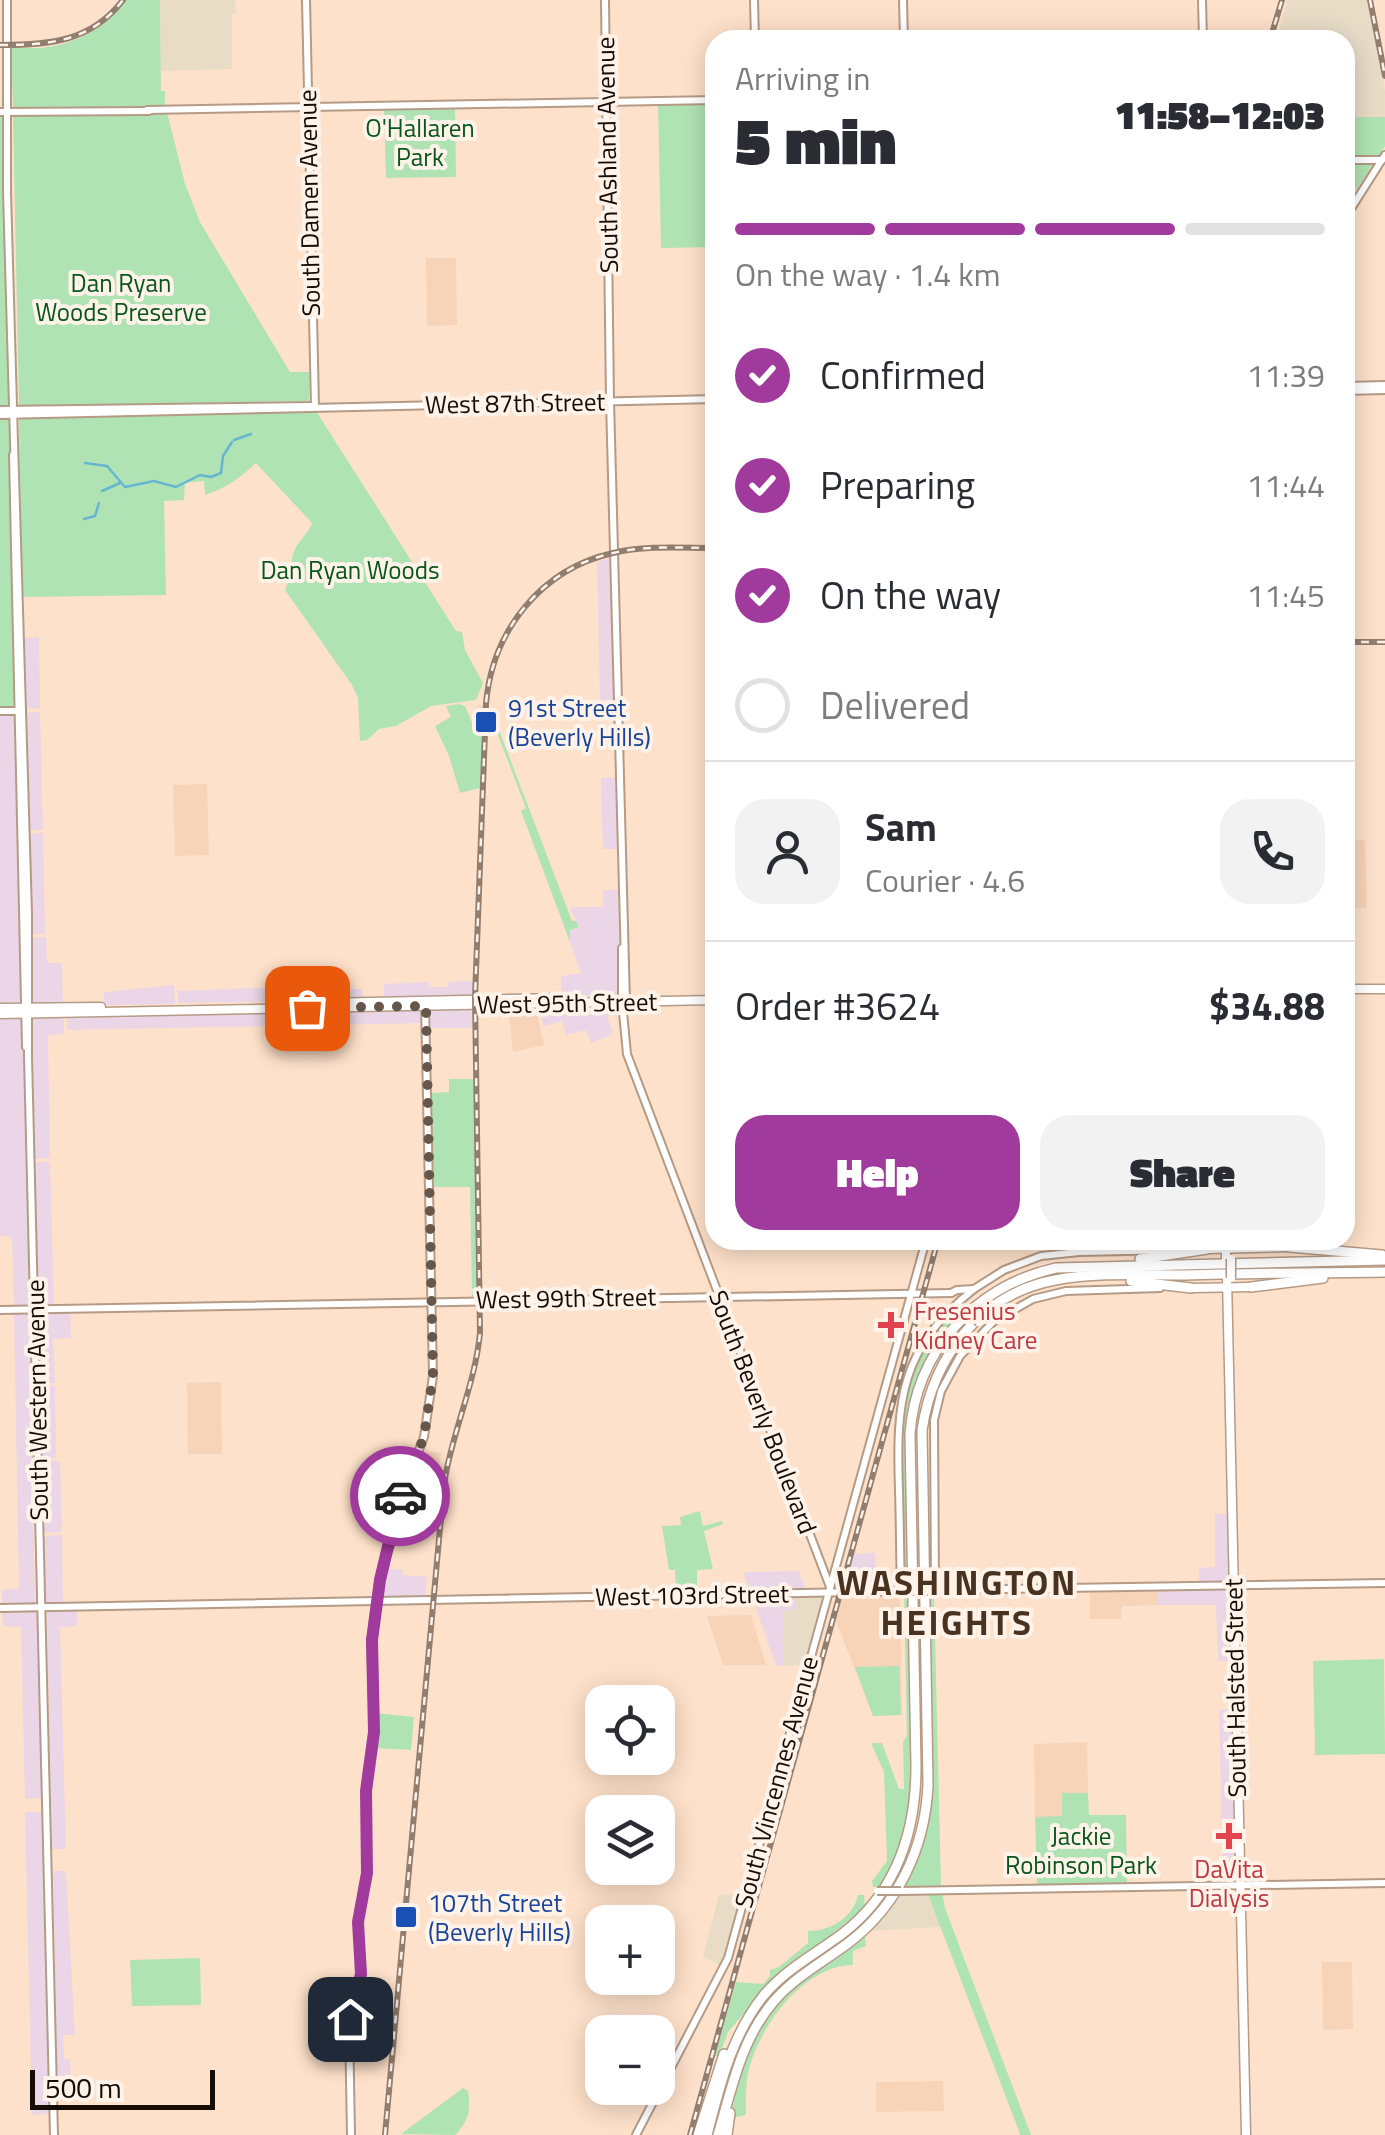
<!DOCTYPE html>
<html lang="en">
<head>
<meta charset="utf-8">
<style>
	:root { --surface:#fff; --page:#f2f2f3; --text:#2b2b33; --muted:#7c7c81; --line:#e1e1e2; --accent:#a13a9d }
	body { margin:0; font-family:"Titillium Web",sans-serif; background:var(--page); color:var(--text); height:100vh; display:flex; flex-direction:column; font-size:38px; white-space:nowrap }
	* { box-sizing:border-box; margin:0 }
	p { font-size:32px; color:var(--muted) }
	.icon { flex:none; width:55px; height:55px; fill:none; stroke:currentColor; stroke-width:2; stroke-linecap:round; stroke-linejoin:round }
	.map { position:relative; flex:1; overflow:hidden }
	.drawer { position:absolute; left:705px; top:30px; width:650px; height:1220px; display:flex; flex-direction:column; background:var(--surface); border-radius:30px; box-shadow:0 5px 25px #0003 }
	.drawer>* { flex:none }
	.tools { position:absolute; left:585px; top:1685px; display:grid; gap:20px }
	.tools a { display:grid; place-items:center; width:90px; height:90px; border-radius:20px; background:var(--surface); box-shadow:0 5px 25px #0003; font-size:50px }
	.scale { position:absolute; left:30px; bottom:25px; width:185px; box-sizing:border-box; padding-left:10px; border:5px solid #150c05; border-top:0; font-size:28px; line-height:35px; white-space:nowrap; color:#150c05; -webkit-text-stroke:8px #fef2e9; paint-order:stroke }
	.pin { position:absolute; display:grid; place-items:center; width:85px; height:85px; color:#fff; margin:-42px; border-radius:20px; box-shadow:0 5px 15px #0006 }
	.courier { position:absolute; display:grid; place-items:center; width:100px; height:100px; margin:-50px; border:8px solid #a13a9d; border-radius:50%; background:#fff; color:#222; box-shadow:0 2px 12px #0007 }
	.headline em { font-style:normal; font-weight:800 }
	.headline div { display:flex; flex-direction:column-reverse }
	.headline { display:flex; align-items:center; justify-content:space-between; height:170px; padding:0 30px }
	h1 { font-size:65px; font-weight:800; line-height:75px }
	.bar { display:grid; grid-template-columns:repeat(4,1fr); gap:15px 10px; align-content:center; height:120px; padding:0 30px }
	.bar i { height:12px; border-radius:8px; background:var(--line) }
	.bar .on { background:var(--accent) }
	.bar p { grid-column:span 4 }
	.line { display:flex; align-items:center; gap:25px; padding:0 30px; border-top:2px solid var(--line) }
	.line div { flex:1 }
	.round { display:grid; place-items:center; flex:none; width:105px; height:105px; border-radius:30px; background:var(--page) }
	ol { padding:0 30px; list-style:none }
	li { display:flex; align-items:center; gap:30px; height:110px }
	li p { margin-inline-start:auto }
	li .icon { padding:10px; border-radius:50%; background:var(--accent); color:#fff; stroke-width:4 }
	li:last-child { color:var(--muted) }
	li i { width:55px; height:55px; border:5px solid var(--line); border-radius:50% }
	.cta { display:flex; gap:20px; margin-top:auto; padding:20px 30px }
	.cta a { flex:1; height:115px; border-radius:30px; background:var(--accent); color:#fff; font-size:40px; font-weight:800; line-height:115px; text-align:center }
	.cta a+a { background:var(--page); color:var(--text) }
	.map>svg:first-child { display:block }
	.commercial { fill:#ead6e6 }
	.industrial { fill:#e8dcc7 }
	.built { fill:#f7d4b8 }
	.green { fill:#b0e3b3 }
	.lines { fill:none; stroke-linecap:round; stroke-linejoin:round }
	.stream { stroke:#65b6d0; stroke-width:2.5 }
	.secondary-casing { stroke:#b59a85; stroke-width:10 }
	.primary-casing { stroke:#b59a85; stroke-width:11 }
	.highway-casing { stroke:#b59a85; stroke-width:12 }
	.secondary { stroke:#fff; stroke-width:6 }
	.primary { stroke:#fff; stroke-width:8 }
	.highway { stroke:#fff; stroke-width:9 }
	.rail-casing { stroke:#927e6e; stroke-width:6 }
	.rail { stroke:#fef2e9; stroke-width:2.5; stroke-dasharray:8; stroke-linecap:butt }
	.secondary-bridge-casing { stroke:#b59a85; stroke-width:10; stroke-linecap:butt }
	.primary-bridge-casing { stroke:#b59a85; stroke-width:11; stroke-linecap:butt }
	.secondary-bridge { stroke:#fff; stroke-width:6 }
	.primary-bridge { stroke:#fff; stroke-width:8 }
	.done { stroke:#67574a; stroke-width:10; stroke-dasharray:0 18 }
	.route { stroke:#a13a9d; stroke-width:12 }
	.transit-dot { fill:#1a4fb4; stroke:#fef2e9; stroke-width:4 }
	.health-dot { fill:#e0444e; stroke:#fef2e9; stroke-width:4 }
	.labels { text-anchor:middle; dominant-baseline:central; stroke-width:8; stroke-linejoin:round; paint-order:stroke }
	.park-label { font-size:25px; fill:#07571b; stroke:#fef2e9 }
	.street-label { font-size:25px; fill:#150c05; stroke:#fef2e9 }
	.transit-label { font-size:25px; fill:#164399; stroke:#fef2e9; text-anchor:start }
	.health-label { font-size:25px; fill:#be3a42; stroke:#fef2e9; text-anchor:start }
	.district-label { font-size:35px; font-weight:bold; letter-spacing:2.5px; fill:#493320; stroke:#fef2e9 }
</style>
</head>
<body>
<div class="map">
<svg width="1385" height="2135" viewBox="0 0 1385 2135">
	<rect width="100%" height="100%" fill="#fee1ca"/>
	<g class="commercial">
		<path d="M611 558 615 699 600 701 597 562Z"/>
		<path d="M39 637 40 709 24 708 23 638Z"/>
		<path d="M40 712 43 830H27L25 713Z"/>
		<path d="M0 714 14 715 16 719 23 1006H0Z"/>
		<path d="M601 778H616L617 849H603Z"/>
		<path d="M43 833 45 934H30L27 834Z"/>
		<path d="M603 890H618L620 995 561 996V976L581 973 570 942V930L579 929 570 907H603Z"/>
		<path d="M46 937 47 963H62L63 1005 32 1006 30 938Z"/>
		<path d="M474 981 473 998 384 1000V984L429 982V987H448L449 982Z"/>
		<path d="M174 985 175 1004 104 1005V992Z"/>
		<path d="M337 985 338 989H362L363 1000 178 1003V991Z"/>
		<path d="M619 1004 620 1016H607L613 1034 591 1043 586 1030 566 1035 562 1021 543 1026 539 1005Z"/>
		<path d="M471 1006 472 1028H428L427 1023 67 1030V1015Z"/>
		<path d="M24 1015 29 1306H14L12 1237 0 1236V1016Z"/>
		<path d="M64 1015V1034L48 1035 50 1158 35 1159 32 1016Z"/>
		<path d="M35 1162H50L54 1307H38Z"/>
		<path d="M70 1311 71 1338 53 1339 55 1383H40L38 1313Z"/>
		<path d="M30 1312 35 1605H2V1590L19 1589 14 1313Z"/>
		<path d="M41 1386H55L56 1458H42Z"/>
		<path d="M42 1461H60L62 1532 43 1533Z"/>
		<path d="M1215 1514H1229L1231 1584H1199V1568L1215 1567Z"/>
		<path d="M62 1535 63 1605 46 1604 44 1536Z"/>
		<path d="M875 1553 876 1572H898V1588L843 1589 852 1554Z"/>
		<path d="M402 1569 403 1575 427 1577 425 1598 380 1599 384 1570Z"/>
		<path d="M799 1571 806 1590 749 1591 744 1572Z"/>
		<path d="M1231 1589 1233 1661H1218L1216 1605H1158V1590Z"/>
		<path d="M796 1595 797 1610 783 1611 784 1666H776L752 1596Z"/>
		<path d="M37 1611 42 1798 25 1799 21 1627 3 1626 2 1612Z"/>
		<path d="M77 1611V1626L60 1627 66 1849H52L47 1612Z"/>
		<path d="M1234 1709 1238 1882 1223 1883 1219 1710Z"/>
		<path d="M25 1812H42L49 2114 32 2115Z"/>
		<path d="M53 1871H66L75 2035H63L64 2059H70L71 2081 74 2086H57Z"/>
	</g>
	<g class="industrial">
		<path d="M160 0H235L236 13H232V69L161 71Z"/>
		<path d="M1287 0H1368L1385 91V117L1355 118 1354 89 1345 82V40H1277Z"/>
		<path d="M796 1595H821L824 1599 805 1665 784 1666 783 1611 796 1610Z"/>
		<path d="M927 1892 941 1927 869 1931 900 1893Z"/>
		<path d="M742 1894 730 1941 721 1966 703 1956 719 1895Z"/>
	</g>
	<g class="built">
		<path d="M426 258H456L457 325 427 326Z"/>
		<path d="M479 705 489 706 478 998H473L485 713 482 708 475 707Z"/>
		<path d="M207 784 209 855 175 856 173 785Z"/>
		<path d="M1345 840H1365L1367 908H1345Z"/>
		<path d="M535 1005 544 1045 513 1052 508 1006Z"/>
		<path d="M221 1382 222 1454H188L187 1383Z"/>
		<path d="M441 1452 432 1519 398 1511 419 1453Z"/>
		<path d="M1158 1590V1605L1122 1606 1121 1619H1090V1591Z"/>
		<path d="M900 1593 902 1715 873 1716 836 1621 842 1594Z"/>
		<path d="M751 1615 766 1665H723L707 1616Z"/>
		<path d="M1087 1742 1088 1793 1062 1794V1817H1035L1034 1744Z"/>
		<path d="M1322 1962H1352L1353 2029 1323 2030Z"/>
		<path d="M943 2081 944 2111 876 2112V2082Z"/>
	</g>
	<g class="green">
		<path d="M126 0H160L161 91H165V107L13 108 11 46C53 55 101 36 126 0Z"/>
		<path d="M1345 89H1354L1355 117H1385V146L1345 207Z"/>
		<path d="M715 102V247L661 248 658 103Z"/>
		<path d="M455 107 456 177 386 178 384 109Z"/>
		<path d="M167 112 185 184 200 222 290 372H310L309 401 19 406 13 115Z"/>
		<path d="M0 115H4L16 705 15 708 0 709Z"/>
		<path d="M316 411 456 631 462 632 465 650 483 683 476 700 431 706 396 726 379 729 367 740 360 741 358 698 352 685 285 590C292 578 289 564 294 551 299 540 308 534 312 523L256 463C239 479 226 488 205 495L204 481 185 483 184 500 164 501 166 595 22 597 19 417Z"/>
		<path d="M459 704 465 706 473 725H481L483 730 480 788 460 793 449 756 435 726 451 717 446 706Z"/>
		<path d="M496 730H499L572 921H576L579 927 570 930V942L521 811 526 808Z"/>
		<path d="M449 1079H474L479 1296H472L470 1187H432L431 1093 449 1092Z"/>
		<path d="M958 1305 963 1311 931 1352 910 1406 909 1587H902C901 1516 886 1419 919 1354 929 1335 943 1321 958 1305Z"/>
		<path d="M700 1511 703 1526 722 1521 723 1524 704 1531 713 1569 697 1570V1591H676L675 1570H669L662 1526 681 1525 680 1517Z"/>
		<path d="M904 1594H909L913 1765 910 1818 897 1857 881 1887H873L872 1881 887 1861 884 1772 871 1743H882L899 1789H904L903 1742 907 1736Z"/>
		<path d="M928 1594H934L941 1885 940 1888 903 1887 921 1849 930 1802Z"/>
		<path d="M1384 1659 1385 1754 1315 1755 1313 1661Z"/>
		<path d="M899 1666 901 1715 873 1716 855 1667Z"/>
		<path d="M375 1713 414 1717 411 1750 375 1748Z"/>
		<path d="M1062 1793H1088L1089 1815H1126L1127 1884 1037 1886 1035 1817 1062 1816Z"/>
		<path d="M942 1891 945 1908 1031 2135H1020L1019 2131 927 1892Z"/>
		<path d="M858 1895H864L865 1908 769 1984 728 2032 719 2056H715L736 1982 763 1984 770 1976V1970L779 1967 808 1943V1931C830 1931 853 1918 858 1895Z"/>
		<path d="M865 1934 866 1946 853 1951V1965C805 1965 760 2025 749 2069 745 2084 746 2099 746 2115L736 2117 731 2135H728C745 2021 777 1998 865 1934Z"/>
		<path d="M200 1958 201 2005 132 2006 130 1960Z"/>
		<path d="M463 2088 468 2091C471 2109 469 2121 455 2135L401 2134Z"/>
	</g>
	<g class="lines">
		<g class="stream">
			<path d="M234 440 251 434"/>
			<path d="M85 463 107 466 125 487 154 481 176 487 200 475 211 477 221 473 223 456 232 442"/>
			<path d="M102 491 120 483"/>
			<path d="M84 519 95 516 99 503"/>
		</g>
		<defs>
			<g id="secondary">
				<path d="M7 0V192L14 442"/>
				<path d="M306 0 315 406"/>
				<path d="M605 0 610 401 626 1002 624 1009"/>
				<path d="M754 0 755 40"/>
				<path d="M903 0 904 40"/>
				<path d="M1202 0 1203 40"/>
				<path d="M147 110 715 100"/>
				<path d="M0 112 149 111"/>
				<path d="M1345 156 1348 160H1382"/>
				<path d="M1345 218 1385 155"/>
				<path d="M1345 386 1385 385"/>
				<path d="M1345 391 1385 390"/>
				<path d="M0 410 314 406"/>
				<path d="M0 415 715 399"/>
				<path d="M14 441 28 913V1056L54 2135"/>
				<path d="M13 455 26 1047"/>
				<path d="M0 711H22"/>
				<path d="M622 948V1002L627 1054 830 1587"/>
				<path d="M951 1293 957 1290 974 1289 1004 1270 1041 1256 1079 1252 1175 1250"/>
				<path d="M0 1310 951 1293"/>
				<path d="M934 1590 1385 1583"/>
				<path d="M935 1590 934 1420 941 1391 960 1356 994 1321 1033 1299 1066 1291 1160 1288"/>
				<path d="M901 1591C900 1557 900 1524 899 1490 896 1401 900 1348 974 1289"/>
				<path d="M0 1608 909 1591"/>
				<path d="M901 1891 1385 1883"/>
				<path d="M351 2135 349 2024 361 1974 358 1922 367 1873 366 1791 374 1733 371 1641 380 1577 391 1542 398 1503 424 1437 433 1376 425 1004"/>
				<path d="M636 2135 728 1958 926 1240"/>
			</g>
			<g id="primary">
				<path d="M1345 989H1385"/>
				<path d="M325 1003 561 998"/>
				<path d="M0 1008 101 1007"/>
				<path d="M0 1014 715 1000"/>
				<path d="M1226 1240V1259"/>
				<path d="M1207 1249 1290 1247"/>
				<path d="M1227 1278 1246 2135"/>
				<path d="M1191 1288 1251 1287"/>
			</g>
			<g id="highway">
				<path d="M1290 1247 1382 1255"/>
				<path d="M1140 1259 1207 1249"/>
				<path d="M1131 1281 1191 1288"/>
				<path d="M1251 1287 1323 1278"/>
				<path d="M698 2135 724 2054"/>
				<path d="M707 2135C720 2085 731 2036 764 1995 786 1969 815 1954 842 1934 897 1892 916 1832 916 1766L910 1434C916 1351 975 1286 1056 1268L1385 1260"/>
				<path d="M718 2135C732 2088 741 2039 774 2001 795 1977 821 1963 847 1944 898 1906 925 1848 928 1785L922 1430C933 1357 980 1294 1055 1280 1097 1272 1143 1275 1185 1275 1252 1273 1318 1273 1385 1272"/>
				<path d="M727 2135 730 2113"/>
			</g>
		</defs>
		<use href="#secondary" class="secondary-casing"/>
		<use href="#primary" class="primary-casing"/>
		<use href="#highway" class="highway-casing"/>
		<use href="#secondary" class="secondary"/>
		<use href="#primary" class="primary"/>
		<use href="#highway" class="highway"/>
		<defs>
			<g id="rail">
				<path d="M1370 0 1385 76"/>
				<path d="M1270 40 1282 0"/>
				<path d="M0 45C49 45 91 42 123 0"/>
				<path d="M1345 642H1385"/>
				<path d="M385 2135 444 1484C452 1432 475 1385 480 1333L475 997 486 704C492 631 541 569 613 553 646 545 682 548 715 548"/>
				<path d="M690 2135 938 1240"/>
			</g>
		</defs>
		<use href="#rail" class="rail-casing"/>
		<use href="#rail" class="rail"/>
		<defs>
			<g id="secondary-bridge">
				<path d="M965 1307 979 1323"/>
				<path d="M909 1591H928"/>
				<path d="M877 1891H901"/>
			</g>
			<path id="primary-bridge" d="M1231 1259V1278"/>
		</defs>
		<use href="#secondary-bridge" class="secondary-bridge-casing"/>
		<use href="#primary-bridge" class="primary-bridge-casing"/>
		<use href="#secondary-bridge" class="secondary-bridge"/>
		<use href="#primary-bridge" class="primary-bridge"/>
	</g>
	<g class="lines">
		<path class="done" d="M307 1008 426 1006 433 1376 424 1437 400 1496"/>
		<path class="route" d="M350 2019 361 1974 358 1922 367 1873 366 1791 374 1732 372 1640 380 1580 400 1496"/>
	</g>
	<g class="transit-dot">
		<rect x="474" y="710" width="24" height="24" rx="5"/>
		<rect x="394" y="1905" width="24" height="24" rx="5"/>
	</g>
	<g class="health-dot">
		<path d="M886 1310h10v10h10v10h-10v10h-10v-10h-10v-10h10z"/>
		<path d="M1224 1821h10v10h10v10h-10v10h-10v-10h-10v-10h10z"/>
	</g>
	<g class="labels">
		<g class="park-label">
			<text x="420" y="128">O'Hallaren<tspan x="420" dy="29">Park</tspan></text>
			<text x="121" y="283">Dan Ryan<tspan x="121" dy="29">Woods Preserve</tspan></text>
			<text x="350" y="570">Dan Ryan Woods</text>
			<text x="1081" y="1836">Jackie<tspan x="1081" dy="29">Robinson Park</tspan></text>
		</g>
		<g class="street-label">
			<text transform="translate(607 155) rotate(-91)">South Ashland Avenue</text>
			<text transform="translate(309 203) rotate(-91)">South Damen Avenue</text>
			<text transform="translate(515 403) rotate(-1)">West 87th Street</text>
			<text transform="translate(567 1003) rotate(-1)">West 95th Street</text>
			<text transform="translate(566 1298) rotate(-1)">West 99th Street</text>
			<text transform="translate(37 1400) rotate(-91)">South Western Avenue</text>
			<text transform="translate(763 1412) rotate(69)">South Beverly Boulevard</text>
			<text transform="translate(692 1595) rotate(-1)">West 103rd Street</text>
			<text transform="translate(1235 1688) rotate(-91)">South Halsted Street</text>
			<text transform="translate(776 1782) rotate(-75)">South Vincennes Avenue</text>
		</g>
		<g class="transit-label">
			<text x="508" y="708">91st Street<tspan x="508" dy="29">(Beverly Hills)</tspan></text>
			<text x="428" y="1903">107th Street<tspan x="428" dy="29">(Beverly Hills)</tspan></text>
		</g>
		<g class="health-label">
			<text x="914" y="1311">Fresenius<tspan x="914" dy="29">Kidney Care</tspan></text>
			<text x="1229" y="1869" text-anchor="middle">DaVita<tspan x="1229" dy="29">Dialysis</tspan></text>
		</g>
		<g class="district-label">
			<text x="957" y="1582">WASHINGTON<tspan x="957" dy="40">HEIGHTS</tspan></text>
		</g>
	</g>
</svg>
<div class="tools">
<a><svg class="icon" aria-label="locate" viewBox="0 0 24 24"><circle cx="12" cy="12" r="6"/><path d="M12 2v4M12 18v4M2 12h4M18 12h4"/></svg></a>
<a><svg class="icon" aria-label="layers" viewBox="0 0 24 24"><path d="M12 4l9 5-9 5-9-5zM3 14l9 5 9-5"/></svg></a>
<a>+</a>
<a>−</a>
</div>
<div class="scale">500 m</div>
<div class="pin" style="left:307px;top:1008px;background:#ea580c"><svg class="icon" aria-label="bag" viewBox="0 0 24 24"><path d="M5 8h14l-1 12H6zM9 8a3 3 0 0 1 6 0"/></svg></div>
<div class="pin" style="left:350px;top:2019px;background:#1f2937"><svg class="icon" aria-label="home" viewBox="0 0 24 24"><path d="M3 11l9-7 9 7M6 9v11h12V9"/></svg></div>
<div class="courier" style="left:400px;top:1496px"><svg class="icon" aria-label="car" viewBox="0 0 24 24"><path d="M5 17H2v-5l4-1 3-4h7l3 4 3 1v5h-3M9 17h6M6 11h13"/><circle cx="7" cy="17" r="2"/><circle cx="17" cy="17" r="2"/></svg></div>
<section class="drawer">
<div class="headline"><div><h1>5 min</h1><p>Arriving in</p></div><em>11:58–12:03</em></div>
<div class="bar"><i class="on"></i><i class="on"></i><i class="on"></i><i></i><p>On the way · 1.4 km</p></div>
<ol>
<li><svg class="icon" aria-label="check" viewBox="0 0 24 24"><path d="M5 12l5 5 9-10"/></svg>Confirmed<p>11:39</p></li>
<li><svg class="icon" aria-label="check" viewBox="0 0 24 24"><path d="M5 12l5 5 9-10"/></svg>Preparing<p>11:44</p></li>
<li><svg class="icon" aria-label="check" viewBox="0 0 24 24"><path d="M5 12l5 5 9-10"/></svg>On the way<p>11:45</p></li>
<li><i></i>Delivered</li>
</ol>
<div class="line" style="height:180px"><a class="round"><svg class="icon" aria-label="person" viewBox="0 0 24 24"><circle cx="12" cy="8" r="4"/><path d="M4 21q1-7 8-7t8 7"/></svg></a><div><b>Sam</b><p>Courier · 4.6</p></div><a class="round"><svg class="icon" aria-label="phone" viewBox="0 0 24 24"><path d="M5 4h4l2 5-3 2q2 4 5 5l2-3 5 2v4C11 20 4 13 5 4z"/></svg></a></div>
<div class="line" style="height:130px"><div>Order #3624</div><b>$34.88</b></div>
<div class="cta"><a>Help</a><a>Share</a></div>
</section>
</div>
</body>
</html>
